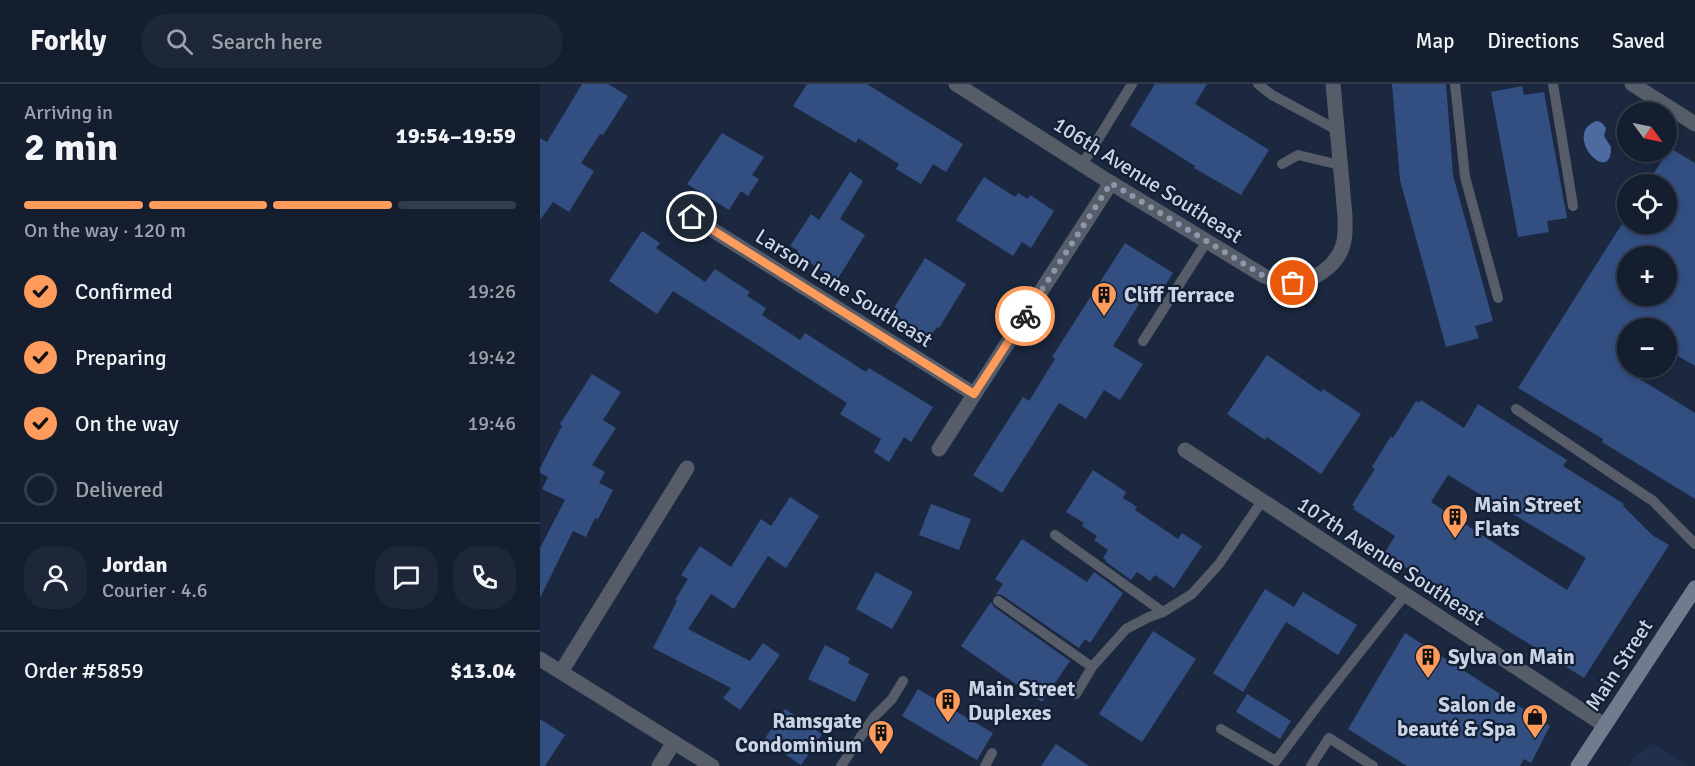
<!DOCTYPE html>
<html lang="en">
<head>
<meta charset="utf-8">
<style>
	:root { --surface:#141e2f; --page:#1d2737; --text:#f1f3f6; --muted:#9da2aa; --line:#333c4b; --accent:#ff9b5b }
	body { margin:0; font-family:Signika,sans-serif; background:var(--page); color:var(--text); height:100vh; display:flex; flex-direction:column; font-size:22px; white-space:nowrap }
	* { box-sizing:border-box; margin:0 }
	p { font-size:20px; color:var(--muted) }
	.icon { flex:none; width:33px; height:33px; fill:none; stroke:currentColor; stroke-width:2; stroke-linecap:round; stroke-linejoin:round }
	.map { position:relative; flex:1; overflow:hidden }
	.details { display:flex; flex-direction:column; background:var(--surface); width:540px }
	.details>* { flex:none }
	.needle { width:39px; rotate:123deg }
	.buttons { position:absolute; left:1077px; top:18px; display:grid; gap:12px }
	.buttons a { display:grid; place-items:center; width:60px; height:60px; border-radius:50%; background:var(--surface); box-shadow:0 3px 9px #0003,0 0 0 2px var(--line); font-size:30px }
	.pin { position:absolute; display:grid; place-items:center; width:51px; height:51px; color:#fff; margin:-26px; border:3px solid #fff; border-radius:50%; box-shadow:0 2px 6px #0007 }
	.courier { position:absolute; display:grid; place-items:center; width:60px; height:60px; margin:-30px; border:4px solid #ff9b5b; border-radius:50%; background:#fff; color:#222; box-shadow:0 2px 8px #0007 }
	.overview em { font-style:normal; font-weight:700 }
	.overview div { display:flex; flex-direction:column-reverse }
	.overview { display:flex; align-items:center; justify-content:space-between; height:102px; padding:0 24px }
	h1 { font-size:39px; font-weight:700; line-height:45px }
	.bar { display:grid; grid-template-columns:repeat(4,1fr); gap:9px 6px; align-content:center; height:72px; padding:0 24px }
	.bar i { height:8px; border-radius:4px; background:var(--line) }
	.bar .on { background:var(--accent) }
	.bar p { grid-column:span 4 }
	.line { display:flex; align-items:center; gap:15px; padding:0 24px; border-top:2px solid var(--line) }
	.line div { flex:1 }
	.round { display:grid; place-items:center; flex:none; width:63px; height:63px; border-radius:24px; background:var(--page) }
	ol { padding:0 24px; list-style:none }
	li { display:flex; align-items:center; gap:18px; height:66px }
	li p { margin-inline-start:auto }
	li .icon { padding:6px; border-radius:50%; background:var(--accent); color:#111; stroke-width:4 }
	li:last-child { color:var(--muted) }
	li i { width:33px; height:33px; border:3px solid var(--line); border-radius:50% }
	header { display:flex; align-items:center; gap:36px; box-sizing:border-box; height:84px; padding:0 30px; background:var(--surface); border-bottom:2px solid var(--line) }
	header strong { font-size:28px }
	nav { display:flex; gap:33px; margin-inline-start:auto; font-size:21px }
	.search { width:420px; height:54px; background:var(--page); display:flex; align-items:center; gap:15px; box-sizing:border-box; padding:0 21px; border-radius:24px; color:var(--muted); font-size:22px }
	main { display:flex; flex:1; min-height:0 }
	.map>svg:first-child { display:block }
	.built { fill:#1f2f4c }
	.water { fill:#4d6ba1 }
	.building { fill:#334f82; fill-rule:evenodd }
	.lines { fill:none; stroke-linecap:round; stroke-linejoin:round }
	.service { stroke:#565d69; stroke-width:10 }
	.minor { stroke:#565d69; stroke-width:15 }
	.tertiary { stroke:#565d69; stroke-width:15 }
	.secondary { stroke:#707b8e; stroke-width:15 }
	.done { stroke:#8d97aa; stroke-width:6; stroke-dasharray:0 10.8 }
	.route { stroke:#ff9b5b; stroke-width:8 }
	.labels { text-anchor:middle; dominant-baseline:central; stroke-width:4.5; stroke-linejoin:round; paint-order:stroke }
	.street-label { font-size:21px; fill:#cad3e3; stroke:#121e34 }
	.poi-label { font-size:21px; font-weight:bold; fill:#cad3e3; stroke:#121e34; text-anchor:start }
</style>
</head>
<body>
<header>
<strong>Forkly</strong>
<div class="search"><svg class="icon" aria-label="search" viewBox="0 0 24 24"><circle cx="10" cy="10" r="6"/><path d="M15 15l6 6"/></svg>Search here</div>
<nav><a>Map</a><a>Directions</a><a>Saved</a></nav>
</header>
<main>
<section class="details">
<div class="overview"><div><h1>2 min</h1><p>Arriving in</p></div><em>19:54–19:59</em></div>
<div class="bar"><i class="on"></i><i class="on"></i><i class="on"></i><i></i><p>On the way · 120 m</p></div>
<ol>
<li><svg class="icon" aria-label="check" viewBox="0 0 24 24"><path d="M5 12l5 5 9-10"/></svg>Confirmed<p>19:26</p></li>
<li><svg class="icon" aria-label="check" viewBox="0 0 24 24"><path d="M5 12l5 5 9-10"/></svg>Preparing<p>19:42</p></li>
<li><svg class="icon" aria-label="check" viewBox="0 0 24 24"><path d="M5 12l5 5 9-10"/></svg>On the way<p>19:46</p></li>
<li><i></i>Delivered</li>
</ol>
<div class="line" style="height:108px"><a class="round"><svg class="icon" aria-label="person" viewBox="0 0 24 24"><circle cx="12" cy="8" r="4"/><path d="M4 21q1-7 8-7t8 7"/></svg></a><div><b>Jordan</b><p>Courier · 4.6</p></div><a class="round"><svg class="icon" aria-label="chat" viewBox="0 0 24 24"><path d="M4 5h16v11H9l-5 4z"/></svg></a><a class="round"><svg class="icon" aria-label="phone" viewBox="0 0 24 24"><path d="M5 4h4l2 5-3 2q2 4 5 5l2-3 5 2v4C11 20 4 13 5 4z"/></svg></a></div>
<div class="line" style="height:78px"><div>Order #5859</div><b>$13.04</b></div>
</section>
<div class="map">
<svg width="1155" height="682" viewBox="0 0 1155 682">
	<rect width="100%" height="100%" fill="#1b283f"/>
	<path class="built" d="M1112 659 1135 674 1148 682H1088L1093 675Z"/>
	<path class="water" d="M1056 37C1061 37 1063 40 1066 44L1064 52 1071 63C1072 104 1021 51 1056 37Z"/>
	<g class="building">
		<path d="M42 0H68L88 12 63 51 60 50 41 79 54 87 29 128 13 118 0 136V54L7 58Z"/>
		<path d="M267 0H327L423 60 406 88 393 80 381 100 356 85 359 80 318 54 316 59 253 22Z"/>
		<path d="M615 0H667L655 20 729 66 701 111 654 84 655 82 590 41Z"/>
		<path d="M852 0H906L913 91 953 237 935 242 939 254 906 263 860 96Z"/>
		<path d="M982 2 984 11 1004 8 1027 134 1007 137 1009 148 978 153 951 8Z"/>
		<path d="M182 49 224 73 212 91 219 95 208 112 201 107 189 126 147 100Z"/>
		<path d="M1130 64 1155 79V282L1126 265V244H1088L1087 287 1155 329V415L1062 358 1063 355 978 304 1082 140H1126V100H1107ZM1088 172H1126V212H1088Z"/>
		<path d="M310 88 323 97 300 135 325 151 297 196 256 170 258 166 250 162 271 130 279 136Z"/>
		<path d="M444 93 475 113 478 109 488 115 490 111 514 127 491 164 482 158 473 172 416 136Z"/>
		<path d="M102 147 120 159 116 164 165 198 175 185 210 208 207 212 226 224 222 231 260 256 265 249 326 288 329 284 393 323 371 358 364 353 349 378 334 368 341 355 300 330 307 319 216 260 133 207 117 230 69 197Z"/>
		<path d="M585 159 633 189 622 206 612 199 573 262 603 280 580 316 564 306 546 335 519 319 462 409 433 391 483 313 489 317 515 275 512 273Z"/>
		<path d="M385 174 426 200 399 244 397 243 390 253 351 229Z"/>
		<path d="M727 271 781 308 783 305 821 330 781 390 727 353 725 356 687 330Z"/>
		<path d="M52 290 81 308 63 336 76 344 52 381 65 388 59 399 73 406 58 435 55 434 46 453 33 447 0 514V464L25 416 2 405 8 393 0 389V384L22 342 20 340Z"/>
		<path d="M881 316 924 344 938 320 1027 376 1023 382 1084 420 1083 422 1112 451 1129 461 1044 594 844 470 855 452 813 425 815 423 812 421 835 385 832 383 851 352 853 354 876 317 879 319ZM908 391 1046 474 1027 506 891 418Z"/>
		<path d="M553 386 586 408 583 414 597 423 595 426 638 455 642 449 662 462 634 504 615 491 610 497 597 488 591 496 565 477 566 476 563 474 568 466 554 456 557 452 542 442 544 439 526 428Z"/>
		<path d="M250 413 279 432 246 484 228 472 194 525 171 510 148 545 210 577 223 559 240 571 200 626 183 614 191 604 113 564 137 517 135 516 148 495 141 491 160 462 191 483 221 435 231 442Z"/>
		<path d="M391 420 431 435 419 466 379 451Z"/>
		<path d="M482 455 547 498 554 488 583 509 550 559 545 555 539 564 462 511 456 510 463 500 455 495Z"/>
		<path d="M336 488 373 508 352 545 316 525Z"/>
		<path d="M725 505 754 523 763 508 817 541 798 571 746 538 703 608 673 589Z"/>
		<path d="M451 518 454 523 530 577 502 618 421 562Z"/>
		<path d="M613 547 656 575 602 658 559 630Z"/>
		<path d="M865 549 1010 642 991 679 984 675 980 682H867L808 645Z"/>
		<path d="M285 561 310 574 308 579 329 590 315 618 268 595Z"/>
		<path d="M378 605 453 649 437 676 362 632Z"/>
		<path d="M707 610 751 637 740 655 696 628Z"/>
		<path d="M245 625 282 650 261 681 224 656Z"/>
		<path d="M0 635 25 651 5 682H0Z"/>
		<path d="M516 660 549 682H501Z"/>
	</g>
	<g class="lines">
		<g class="service">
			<path d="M718 0 732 11 797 46"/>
			<path d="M915 0 925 93 958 214"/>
			<path d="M1013 0 1033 122"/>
			<path d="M742 80 758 71 800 81"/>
			<path d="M542 81 592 0"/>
			<path d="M603 257 667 157"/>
			<path d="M976 325 1113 417 1155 460"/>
			<path d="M515 451 623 528"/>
			<path d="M458 517 552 583"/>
			<path d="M536 610 552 583 586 545 609 533 623 528 652 510 679 480 722 417"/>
			<path d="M681 645 736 677 778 621 865 511"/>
			<path d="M301 682 334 633 352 615 363 597"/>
			<path d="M445 682 452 669"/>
			<path d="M771 682 789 654 833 682"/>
		</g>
		<g class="minor">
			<path d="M416 0 571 99 724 192C733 196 742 200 752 199 773 198 797 182 803 161 806 152 805 142 805 132L793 0"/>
			<path d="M1092 0 1155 40"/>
			<path d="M152 133 434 310"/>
			<path d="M399 365 571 99"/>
			<path d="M645 366 1064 641"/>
			<path d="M21 588 147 384"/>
			<path d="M119 682 134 658"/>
		</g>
		<path class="tertiary" d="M0 575 172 682"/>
		<path class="secondary" d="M1038 682 1155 504"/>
	</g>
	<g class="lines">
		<path class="done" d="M485 232 571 99 724 192 740 198 753 199"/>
		<path class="route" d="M152 133 434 310 485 232"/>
	</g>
	<defs>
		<symbol id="building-pin" viewBox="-11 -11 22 30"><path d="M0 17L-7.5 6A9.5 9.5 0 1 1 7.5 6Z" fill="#ff9b5b" stroke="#121e34"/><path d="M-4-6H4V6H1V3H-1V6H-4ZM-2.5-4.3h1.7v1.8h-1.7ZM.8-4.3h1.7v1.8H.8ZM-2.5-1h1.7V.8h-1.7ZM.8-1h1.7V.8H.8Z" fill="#111"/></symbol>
		<symbol id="shop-pin" viewBox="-11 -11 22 30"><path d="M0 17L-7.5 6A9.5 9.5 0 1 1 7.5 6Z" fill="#ff9b5b" stroke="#121e34"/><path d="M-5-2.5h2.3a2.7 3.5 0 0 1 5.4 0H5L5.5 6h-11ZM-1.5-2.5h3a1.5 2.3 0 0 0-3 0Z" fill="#111"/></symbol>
	</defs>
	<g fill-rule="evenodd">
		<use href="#building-pin" x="549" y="196" width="30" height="40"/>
		<use href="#building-pin" x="900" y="418" width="30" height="40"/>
		<use href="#building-pin" x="873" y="558" width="30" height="40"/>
		<use href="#building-pin" x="393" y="602" width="30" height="40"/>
		<use href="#shop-pin" x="980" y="618" width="30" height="40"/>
		<use href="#building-pin" x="326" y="634" width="30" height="40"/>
	</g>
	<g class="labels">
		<g class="street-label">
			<text transform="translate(608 96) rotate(32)">106th Avenue Southeast</text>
			<text transform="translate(304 204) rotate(32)">Larson Lane Southeast</text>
			<text transform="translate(851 477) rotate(33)">107th Avenue Southeast</text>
			<text transform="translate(1079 581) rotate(-57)">Main Street</text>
		</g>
		<g class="poi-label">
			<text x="584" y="211">Cliff Terrace</text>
			<text x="934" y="421">Main Street<tspan x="934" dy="24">Flats</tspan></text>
			<text x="908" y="573">Sylva on Main</text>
			<text x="428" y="605">Main Street<tspan x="428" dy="24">Duplexes</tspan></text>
			<text x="976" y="621" text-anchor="end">Salon de<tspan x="976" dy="24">beauté &amp; Spa</tspan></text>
			<text x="322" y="637" text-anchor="end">Ramsgate<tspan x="322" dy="24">Condominium</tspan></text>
		</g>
	</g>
</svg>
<div class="buttons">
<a><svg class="needle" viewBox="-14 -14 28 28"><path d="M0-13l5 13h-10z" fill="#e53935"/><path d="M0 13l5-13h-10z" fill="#9da2aa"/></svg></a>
<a><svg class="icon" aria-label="locate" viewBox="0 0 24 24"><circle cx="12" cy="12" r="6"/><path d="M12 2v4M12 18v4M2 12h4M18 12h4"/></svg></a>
<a>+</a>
<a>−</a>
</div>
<div class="pin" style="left:753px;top:199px;background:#ea580c"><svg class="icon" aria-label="bag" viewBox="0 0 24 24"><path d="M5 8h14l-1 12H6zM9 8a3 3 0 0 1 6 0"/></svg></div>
<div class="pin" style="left:152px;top:133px;background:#1f2937"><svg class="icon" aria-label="home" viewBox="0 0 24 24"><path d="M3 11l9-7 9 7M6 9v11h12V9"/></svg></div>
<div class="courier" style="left:485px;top:232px"><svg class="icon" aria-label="bike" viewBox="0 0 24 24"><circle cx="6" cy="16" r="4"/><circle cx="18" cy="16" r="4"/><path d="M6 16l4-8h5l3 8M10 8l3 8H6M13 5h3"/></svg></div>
</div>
</main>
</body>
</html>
